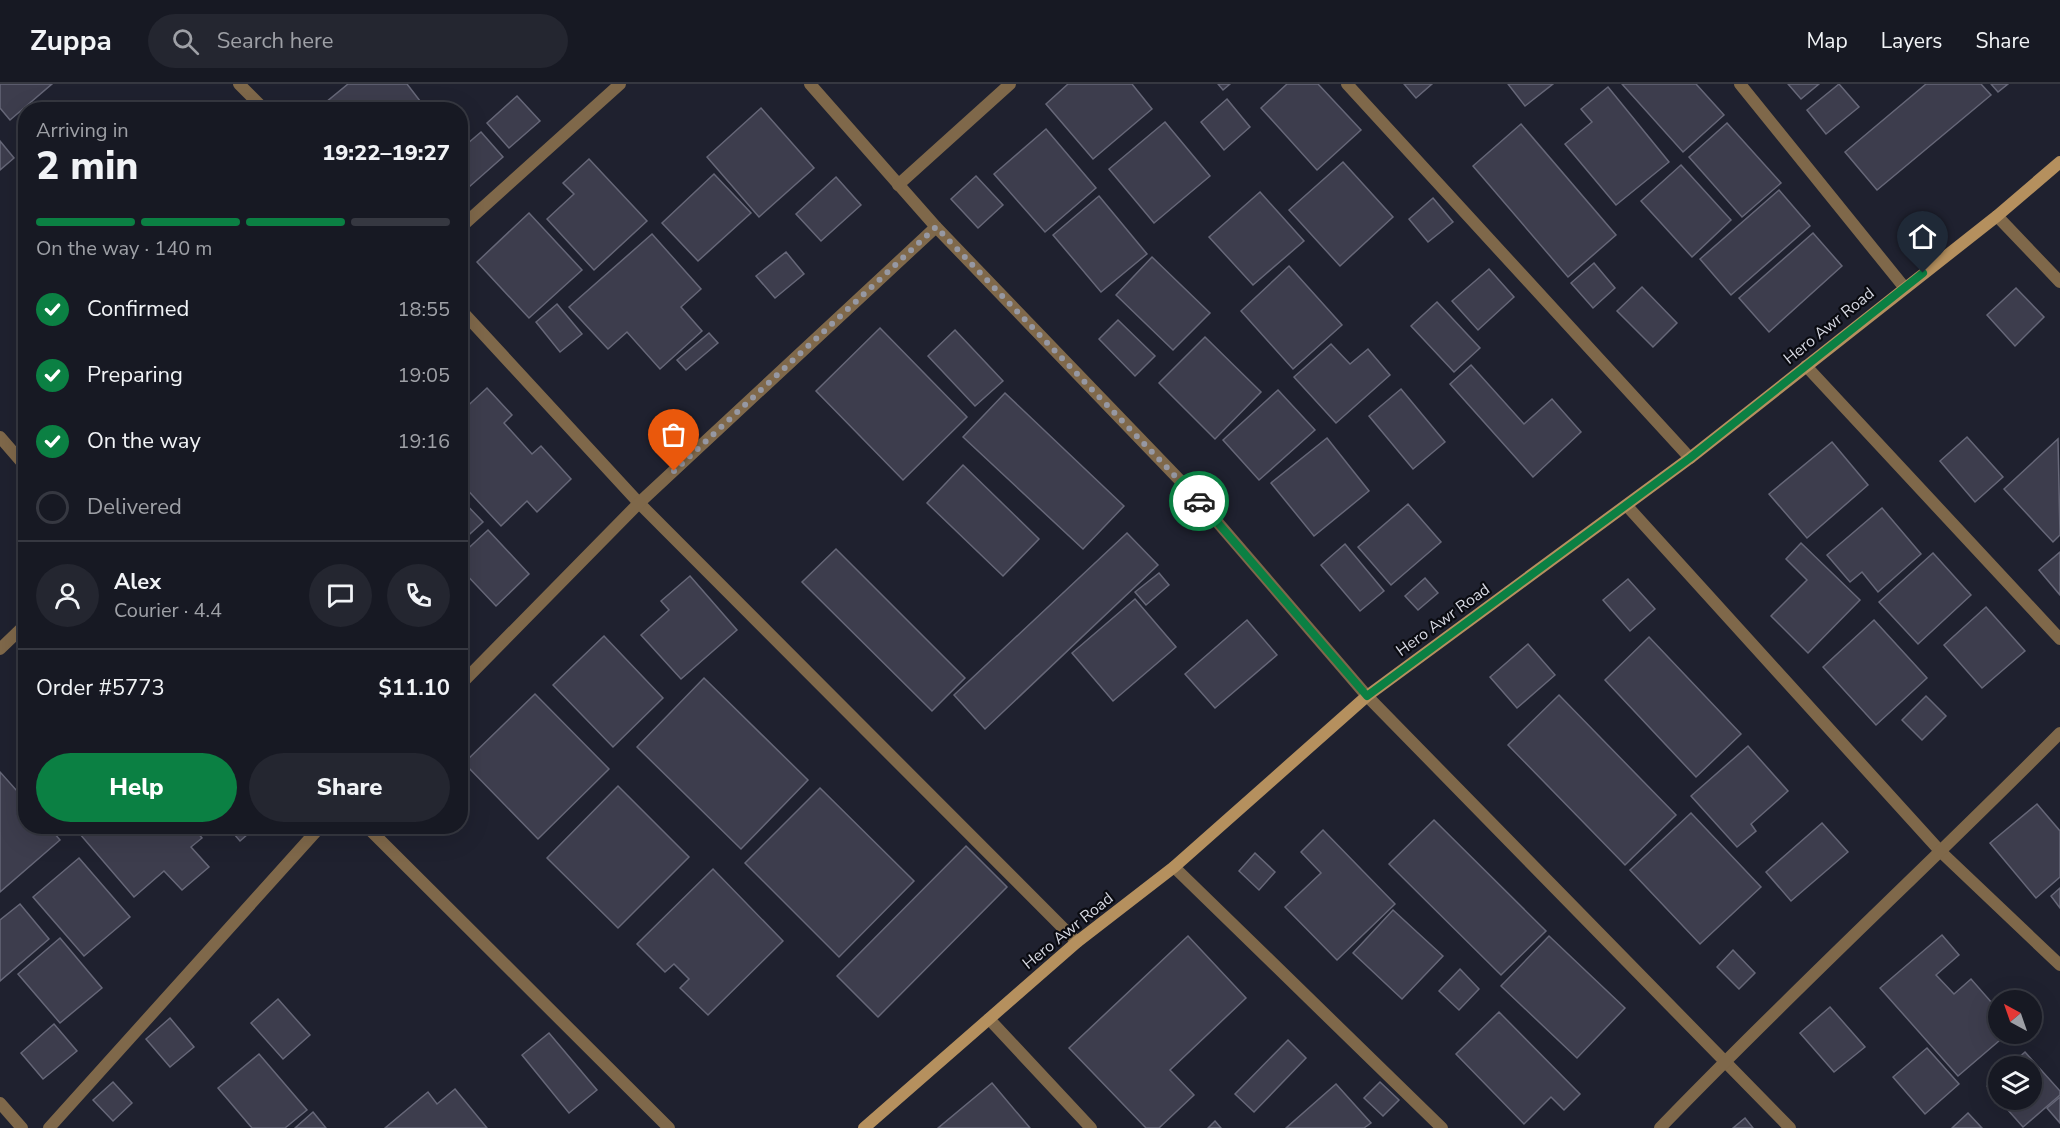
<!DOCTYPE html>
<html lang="en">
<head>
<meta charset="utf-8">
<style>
	:root { --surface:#171923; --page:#242630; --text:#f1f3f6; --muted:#9ea0a6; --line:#363841; --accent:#0b8043 }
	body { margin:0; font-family:"Nunito Sans",sans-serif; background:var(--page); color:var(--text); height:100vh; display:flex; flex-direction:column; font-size:22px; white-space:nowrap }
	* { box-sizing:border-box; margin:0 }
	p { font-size:20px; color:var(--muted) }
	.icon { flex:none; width:33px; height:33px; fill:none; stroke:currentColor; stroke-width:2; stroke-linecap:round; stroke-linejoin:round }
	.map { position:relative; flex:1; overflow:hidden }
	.sheet { position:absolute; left:18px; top:18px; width:450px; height:732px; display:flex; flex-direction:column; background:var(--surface); border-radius:24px; box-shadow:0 6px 24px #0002,0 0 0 2px var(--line) }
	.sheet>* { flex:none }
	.needle { width:39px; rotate:320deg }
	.controls { position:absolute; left:1988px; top:906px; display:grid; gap:12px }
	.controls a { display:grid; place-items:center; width:54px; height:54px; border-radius:50%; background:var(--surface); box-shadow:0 6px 24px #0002,0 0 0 2px var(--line); font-size:30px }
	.pin { position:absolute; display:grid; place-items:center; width:51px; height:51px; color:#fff; margin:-62px -26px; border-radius:50% 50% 50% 0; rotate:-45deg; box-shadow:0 0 6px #0007 }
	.pin .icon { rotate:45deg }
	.courier { position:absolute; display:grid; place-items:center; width:60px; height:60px; margin:-30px; border:4px solid #0b8043; border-radius:50%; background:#fff; color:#222; box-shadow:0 2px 8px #0007 }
	.summary em { font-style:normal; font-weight:800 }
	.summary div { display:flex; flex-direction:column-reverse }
	.summary { display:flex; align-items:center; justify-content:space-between; height:102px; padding:0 18px }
	h1 { font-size:39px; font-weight:800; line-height:45px }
	.bar { display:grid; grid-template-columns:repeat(4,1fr); gap:9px 6px; align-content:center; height:72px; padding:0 18px }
	.bar i { height:8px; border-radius:4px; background:var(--line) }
	.bar .current { background:var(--accent) }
	.bar p { grid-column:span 4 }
	.line { display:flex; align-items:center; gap:15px; padding:0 18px; border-top:2px solid var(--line) }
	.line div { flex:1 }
	.round { display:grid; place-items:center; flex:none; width:63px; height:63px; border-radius:32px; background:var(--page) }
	ol { padding:0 18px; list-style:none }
	li { display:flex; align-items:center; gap:18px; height:66px }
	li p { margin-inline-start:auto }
	li .icon { padding:6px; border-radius:50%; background:var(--accent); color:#fff; stroke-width:4 }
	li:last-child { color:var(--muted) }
	li i { width:33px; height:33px; border:3px solid var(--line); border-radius:50% }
	.action { display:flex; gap:12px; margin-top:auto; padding:12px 18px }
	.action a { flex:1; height:69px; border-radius:36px; background:var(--accent); color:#fff; font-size:24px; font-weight:800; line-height:69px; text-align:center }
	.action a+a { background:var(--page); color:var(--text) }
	header { display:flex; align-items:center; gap:36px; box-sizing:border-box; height:84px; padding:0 30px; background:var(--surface); border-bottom:2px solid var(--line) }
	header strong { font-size:28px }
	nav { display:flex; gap:33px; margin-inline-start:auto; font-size:21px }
	.search { width:420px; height:54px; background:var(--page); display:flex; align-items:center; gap:15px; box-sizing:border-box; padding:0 21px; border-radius:33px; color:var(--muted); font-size:22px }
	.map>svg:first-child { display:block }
	.building { fill:#3d3d4d; stroke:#666778; stroke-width:1.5 }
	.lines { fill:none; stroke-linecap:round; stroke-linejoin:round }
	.street { stroke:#7f684a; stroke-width:12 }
	.secondary { stroke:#b5905e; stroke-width:12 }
	.done { stroke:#9698a3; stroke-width:6; stroke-dasharray:0 10.8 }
	.route { stroke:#0b8043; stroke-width:8 }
	.labels { text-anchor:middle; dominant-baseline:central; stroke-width:4.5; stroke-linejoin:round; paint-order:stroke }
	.street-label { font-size:16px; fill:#d6d8e2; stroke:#0a0b11 }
</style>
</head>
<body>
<header>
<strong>Zuppa</strong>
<div class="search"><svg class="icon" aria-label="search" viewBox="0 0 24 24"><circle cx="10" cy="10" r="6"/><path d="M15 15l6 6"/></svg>Search here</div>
<nav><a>Map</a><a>Layers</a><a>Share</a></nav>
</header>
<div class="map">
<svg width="2060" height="1044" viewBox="0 0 2060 1044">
	<rect width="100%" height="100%" fill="#1f212f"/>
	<g class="building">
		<path d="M0 0H52L10 36 0 24Z"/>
		<path d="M348 0H407L427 26H330L325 19Z"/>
		<path d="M1068 0H1132L1152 25 1093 75 1046 20Z"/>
		<path d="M1218 0H1230L1223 6Z"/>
		<path d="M1287 0H1318L1361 46 1317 86 1261 24Z"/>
		<path d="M1404 0H1432L1416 14Z"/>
		<path d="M1508 0H1553L1525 22Z"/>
		<path d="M1622 0H1696L1724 31 1683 68Z"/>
		<path d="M1788 0H1819L1801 15Z"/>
		<path d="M1839 0 1859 23 1826 50 1807 26Z"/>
		<path d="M1926 0H1981L1991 11 1877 106 1845 68Z"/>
		<path d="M1991 0H2008L1998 8Z"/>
		<path d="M1608 3 1669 78 1616 121 1565 60 1592 38 1581 25Z"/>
		<path d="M517 12 540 37 509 64 487 39Z"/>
		<path d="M1227 15 1250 43 1224 66 1201 38Z"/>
		<path d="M761 24 814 84 759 133 707 73Z"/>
		<path d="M1165 38 1210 92 1154 139 1109 85Z"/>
		<path d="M1727 39 1781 99 1742 133 1689 73Z"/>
		<path d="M1521 40 1616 151 1568 193 1473 82Z"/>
		<path d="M1046 45 1096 104 1045 148 994 90Z"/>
		<path d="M481 48 503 73 469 103 460 93V66Z"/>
		<path d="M0 57 14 74 0 86Z"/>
		<path d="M589 75 647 137 594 186 547 135 574 110 563 99Z"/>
		<path d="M1343 78 1393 133 1340 182 1289 126Z"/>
		<path d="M1681 81 1731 136 1692 173 1641 117Z"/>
		<path d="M714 90 751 129 698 177 662 139Z"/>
		<path d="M976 92 1003 121 978 144 951 115Z"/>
		<path d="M836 93 861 121 821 157 796 130Z"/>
		<path d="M460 103 468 112 460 118Z"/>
		<path d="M1779 106 1810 142 1731 211 1700 175Z"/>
		<path d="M1260 108 1304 157 1253 201 1209 153Z"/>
		<path d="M1099 112 1147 170 1101 208 1053 151Z"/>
		<path d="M1433 114 1453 138 1428 158 1409 135Z"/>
		<path d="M529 129 582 186 529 234 477 178Z"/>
		<path d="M1813 149 1842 182 1769 248 1739 214Z"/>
		<path d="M652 150 701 205 681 223 702 247 660 285 627 248 608 265 569 223Z"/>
		<path d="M786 168 804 190 775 214 756 192Z"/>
		<path d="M1152 173 1210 229 1173 266 1116 211Z"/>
		<path d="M1594 179 1615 204 1593 224 1571 199Z"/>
		<path d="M1289 182 1342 241 1293 285 1241 227Z"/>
		<path d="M1489 185 1514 213 1478 246 1452 217Z"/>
		<path d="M1642 203 1677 239 1653 263 1617 227Z"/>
		<path d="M2016 204 2044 233 2015 262 1987 231Z"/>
		<path d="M1437 218 1480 264 1454 288 1411 242Z"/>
		<path d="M557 220 582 250 560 268 536 238Z"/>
		<path d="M1118 236 1155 272 1135 292 1099 255Z"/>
		<path d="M880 244 967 333 903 396 816 307Z"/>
		<path d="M955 246 1003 297 975 322 928 272Z"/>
		<path d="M709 249 718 259 686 286 677 276Z"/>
		<path d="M1205 253 1261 308 1215 355 1159 299Z"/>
		<path d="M1331 260 1350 280 1368 265 1390 291 1336 339 1294 293Z"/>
		<path d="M1471 281 1524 340 1552 315 1581 348 1533 393 1450 300Z"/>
		<path d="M487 304 512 331 504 339 532 370 541 362 571 395 537 428 527 417 501 442 460 398V342L466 338 460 329Z"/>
		<path d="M1401 305 1445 358 1413 385 1369 332Z"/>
		<path d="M1278 306 1315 346 1259 396 1223 356Z"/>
		<path d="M1005 309 1124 422 1083 465 963 353Z"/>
		<path d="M1967 353 2003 393 1975 418 1940 377Z"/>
		<path d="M1327 354 1369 407 1314 452 1271 399Z"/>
		<path d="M2058 355 2060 451 2053 458 2004 405Z"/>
		<path d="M1832 358 1868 401 1807 454 1769 410Z"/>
		<path d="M963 381 1039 455 1003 492 927 419Z"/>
		<path d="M460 414 483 438 460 459Z"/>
		<path d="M1408 420 1441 458 1391 501 1358 463Z"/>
		<path d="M1882 424 1921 470 1878 508 1862 488 1850 498 1827 471Z"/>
		<path d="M488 446 529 490 496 522 460 484V472Z"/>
		<path d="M1127 449 1158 481 985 645 954 611Z"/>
		<path d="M1801 459 1860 516 1808 569 1771 532 1807 496 1786 475Z"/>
		<path d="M1345 460 1384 507 1360 527 1321 481Z"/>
		<path d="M836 465 965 594 932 627 802 498Z"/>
		<path d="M2060 468V511L2039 486Z"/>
		<path d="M1933 469 1971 511 1918 560 1879 518Z"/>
		<path d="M1159 489 1169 501 1146 521 1135 508Z"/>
		<path d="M690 492 737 546 681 595 641 551 669 526 661 517Z"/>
		<path d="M1425 494 1438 509 1418 526 1405 512Z"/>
		<path d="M1628 495 1655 525 1630 547 1603 516Z"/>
		<path d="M1135 515 1176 563 1113 617 1072 569Z"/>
		<path d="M1986 523 2025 567 1982 604 1944 561Z"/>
		<path d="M1247 536 1277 571 1215 624 1185 590Z"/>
		<path d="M1874 536 1927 594 1876 641 1823 583Z"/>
		<path d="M604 552 663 614 613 663 553 601Z"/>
		<path d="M1649 553 1741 650 1696 693 1605 596Z"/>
		<path d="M1528 560 1555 591 1517 624 1490 593Z"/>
		<path d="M704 594 808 696 741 765 637 663Z"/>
		<path d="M535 610 609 685 538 755 464 679Z"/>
		<path d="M1559 611 1676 731 1625 781 1508 661Z"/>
		<path d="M1926 612 1946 632 1922 656 1902 636Z"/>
		<path d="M1748 662 1788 707 1751 740 1756 747 1737 763 1691 712Z"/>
		<path d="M0 688 26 717V742H48L60 756 0 808Z"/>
		<path d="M618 702 689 773 618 844 547 774Z"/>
		<path d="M820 704 914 797 839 873 745 779Z"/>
		<path d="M2037 720 2060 747V793L2036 814 1990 759Z"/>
		<path d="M1691 729 1761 803 1700 860 1630 786Z"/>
		<path d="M1434 736 1546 847 1501 891 1389 780Z"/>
		<path d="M1822 739 1848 768 1791 817 1766 788Z"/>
		<path d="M73 742H192L202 754 191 763 209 783 182 806 164 787 134 813Z"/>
		<path d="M227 742H257L240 757Z"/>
		<path d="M1323 746 1395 820 1337 876 1285 823 1321 789 1301 768Z"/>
		<path d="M966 762 1007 803 878 933 837 892Z"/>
		<path d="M1255 769 1275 788 1259 806 1239 787Z"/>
		<path d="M79 774 130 833 84 872 33 813Z"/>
		<path d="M713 785 783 857 708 931 680 904 689 895 674 880 665 888 637 860Z"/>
		<path d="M2060 804V824L2051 812Z"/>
		<path d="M20 820 49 855 0 897V836Z"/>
		<path d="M1393 826 1443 872 1402 915 1353 869Z"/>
		<path d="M1942 851 1959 871 1936 891 1954 910 1971 895 1992 919 1997 915 1998 950H2007L1958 992 1880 904Z"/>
		<path d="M1188 852 1246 914 1170 986 1194 1011 1159 1044H1146L1069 964Z"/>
		<path d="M1549 852 1625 924 1577 974 1501 902Z"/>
		<path d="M60 854 102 904 60 939 18 890Z"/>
		<path d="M1733 866 1755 889 1739 905 1717 883Z"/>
		<path d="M1460 885 1479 905 1459 926 1439 907Z"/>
		<path d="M278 915 310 951 283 975 251 939Z"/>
		<path d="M1830 923 1865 963 1834 988 1800 949Z"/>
		<path d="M1499 928 1580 1010 1564 1026 1551 1013 1524 1040 1456 970Z"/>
		<path d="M170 934 194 963 170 983 146 955Z"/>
		<path d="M54 940 77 967 43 995 21 969Z"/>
		<path d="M549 949 597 1006 569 1029 522 971Z"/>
		<path d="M1288 956 1306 974 1254 1028 1235 1010Z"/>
		<path d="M1927 964 1959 1000 1925 1030 1893 993Z"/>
		<path d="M2025 968 2060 1007V1011L2023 1043 1999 1016H2031V982H2009Z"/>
		<path d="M259 970 307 1026 285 1044H252L218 1004Z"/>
		<path d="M1998 993V1015L1987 1002Z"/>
		<path d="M113 998 132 1019 113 1037 93 1016Z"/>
		<path d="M1380 998 1399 1016 1383 1032 1364 1014Z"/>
		<path d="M992 999 1030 1044H938Z"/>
		<path d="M1336 1000 1371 1039 1364 1044H1286Z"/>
		<path d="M455 1005 487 1044H385L428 1008 437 1020Z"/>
		<path d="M2060 1013V1039L2047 1024Z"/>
		<path d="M313 1028 326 1044H295Z"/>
		<path d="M1968 1029 1982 1044H1952Z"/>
		<path d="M1745 1034 1753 1044H1733Z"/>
		<path d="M1215 1037 1221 1044H1208Z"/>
	</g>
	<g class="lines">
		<g class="street">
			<path d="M239 0 265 26"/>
			<path d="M810 0 936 143 1195 412 1367 612 1790 1044"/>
			<path d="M1347 0 1690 374"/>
			<path d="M1740 0 1904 203"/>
			<path d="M898 101 1010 0"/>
			<path d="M1997 132 2060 198"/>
			<path d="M460 144 620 0"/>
			<path d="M460 225 639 419 1077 858"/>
			<path d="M1806 282 2060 555"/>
			<path d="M0 353 26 383"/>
			<path d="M1627 422 1941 768 2060 881"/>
			<path d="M0 565 26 540"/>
			<path d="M460 601 639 419 936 143"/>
			<path d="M366 742 669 1044"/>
			<path d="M1174 783 1442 1044"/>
			<path d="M989 935 1091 1044"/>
			<path d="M0 1019 22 1044"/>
			<path d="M49 1044 321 742"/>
			<path d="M1660 1044C1790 909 1928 782 2060 649"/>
		</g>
		<path class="secondary" d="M864 1044 1077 858 1174 783 1367 612 1690 374 1997 132 2060 78"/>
	</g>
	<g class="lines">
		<path class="done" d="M674 387 936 143 1199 417"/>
		<path class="route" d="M1199 417 1367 612 1690 374 1923 189"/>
	</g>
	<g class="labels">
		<g class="street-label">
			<text transform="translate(1829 242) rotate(-39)">Hero Awr Road</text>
			<text transform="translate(1443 536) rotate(-36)">Hero Awr Road</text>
			<text transform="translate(1068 847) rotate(-39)">Hero Awr Road</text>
		</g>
	</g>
</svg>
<div class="controls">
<a><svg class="needle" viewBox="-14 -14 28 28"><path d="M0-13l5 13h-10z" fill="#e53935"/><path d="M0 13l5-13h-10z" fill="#9ea0a6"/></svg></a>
<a><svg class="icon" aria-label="layers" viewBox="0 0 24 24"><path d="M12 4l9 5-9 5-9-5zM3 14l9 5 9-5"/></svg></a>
</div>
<div class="pin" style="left:674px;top:387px;background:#ea580c"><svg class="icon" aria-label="bag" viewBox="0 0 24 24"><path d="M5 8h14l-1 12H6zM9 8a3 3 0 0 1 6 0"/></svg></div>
<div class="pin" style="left:1923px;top:189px;background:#1f2937"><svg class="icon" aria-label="home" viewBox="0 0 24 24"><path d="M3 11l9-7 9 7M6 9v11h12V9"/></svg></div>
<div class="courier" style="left:1199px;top:417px"><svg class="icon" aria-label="car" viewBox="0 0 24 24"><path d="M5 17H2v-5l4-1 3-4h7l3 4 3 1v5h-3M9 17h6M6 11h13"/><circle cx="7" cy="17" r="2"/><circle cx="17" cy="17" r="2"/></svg></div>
<section class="sheet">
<div class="summary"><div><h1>2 min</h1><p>Arriving in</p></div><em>19:22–19:27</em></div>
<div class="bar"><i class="current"></i><i class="current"></i><i class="current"></i><i></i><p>On the way · 140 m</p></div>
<ol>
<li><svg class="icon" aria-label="check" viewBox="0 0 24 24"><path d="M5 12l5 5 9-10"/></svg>Confirmed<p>18:55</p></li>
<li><svg class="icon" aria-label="check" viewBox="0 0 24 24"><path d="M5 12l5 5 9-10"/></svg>Preparing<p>19:05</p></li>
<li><svg class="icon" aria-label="check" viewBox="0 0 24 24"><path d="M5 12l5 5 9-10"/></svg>On the way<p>19:16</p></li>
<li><i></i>Delivered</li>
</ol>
<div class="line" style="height:108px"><a class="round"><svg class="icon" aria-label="person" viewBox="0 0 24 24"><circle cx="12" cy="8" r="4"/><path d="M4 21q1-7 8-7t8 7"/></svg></a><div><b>Alex</b><p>Courier · 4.4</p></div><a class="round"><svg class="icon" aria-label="chat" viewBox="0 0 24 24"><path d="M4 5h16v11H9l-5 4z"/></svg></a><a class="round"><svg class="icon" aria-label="phone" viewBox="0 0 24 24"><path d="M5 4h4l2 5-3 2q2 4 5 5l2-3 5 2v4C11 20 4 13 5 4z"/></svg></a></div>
<div class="line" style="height:78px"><div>Order #5773</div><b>$11.10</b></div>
<div class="action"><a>Help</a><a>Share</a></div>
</section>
</div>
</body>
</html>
